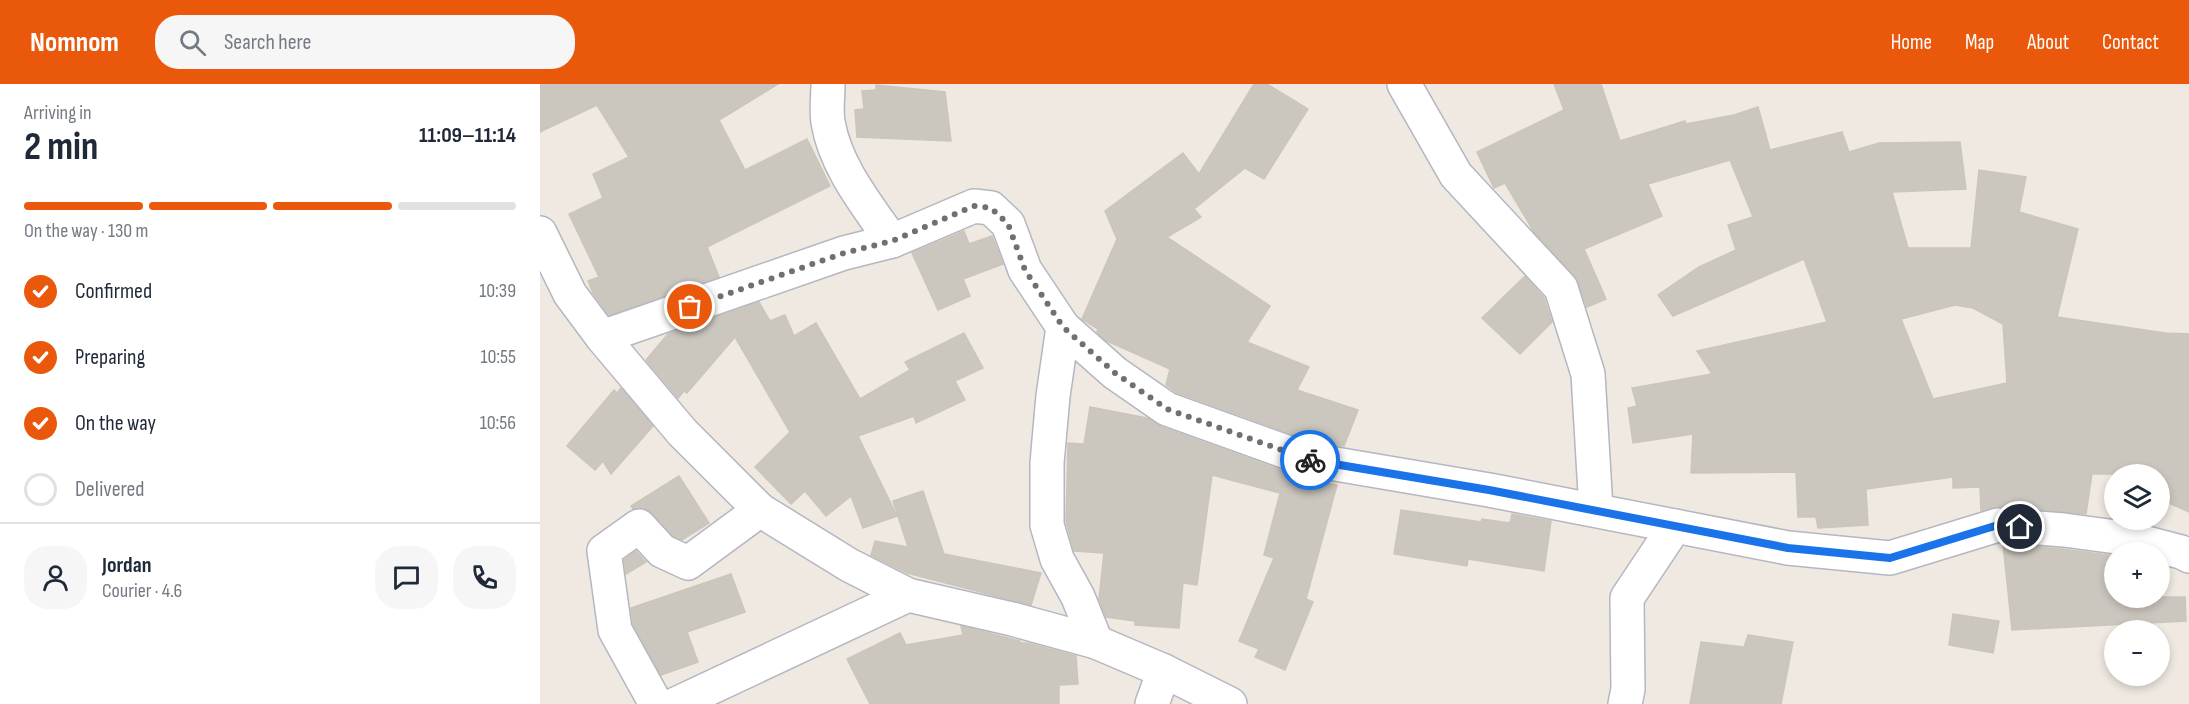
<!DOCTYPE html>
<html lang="en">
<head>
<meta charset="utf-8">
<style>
	:root { --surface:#fff; --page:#f6f6f7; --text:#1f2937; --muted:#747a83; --line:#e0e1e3; --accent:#ea580c }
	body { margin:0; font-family:"Sofia Sans Condensed",sans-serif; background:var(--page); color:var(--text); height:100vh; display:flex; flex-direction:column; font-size:22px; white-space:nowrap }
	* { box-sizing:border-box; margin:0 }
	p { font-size:20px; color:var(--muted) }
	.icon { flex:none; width:33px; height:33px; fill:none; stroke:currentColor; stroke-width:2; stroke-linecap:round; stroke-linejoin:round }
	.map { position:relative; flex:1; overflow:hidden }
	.sheet { display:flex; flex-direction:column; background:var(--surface); width:540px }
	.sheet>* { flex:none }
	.buttons { position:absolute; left:1564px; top:380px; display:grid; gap:12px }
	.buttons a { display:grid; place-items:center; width:66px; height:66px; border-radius:50%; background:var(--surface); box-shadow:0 3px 9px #0003; font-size:30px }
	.pin { position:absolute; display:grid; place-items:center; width:51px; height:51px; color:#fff; margin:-26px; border:3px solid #fff; border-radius:50%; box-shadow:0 2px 6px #0007 }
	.courier { position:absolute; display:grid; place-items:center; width:60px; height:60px; margin:-30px; border:4px solid #1a73e8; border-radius:50%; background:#fff; color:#222; box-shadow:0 2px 8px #0007 }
	.head em { font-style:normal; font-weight:700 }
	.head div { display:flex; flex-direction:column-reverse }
	.head { display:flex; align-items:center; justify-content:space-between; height:102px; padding:0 24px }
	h1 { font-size:39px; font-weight:700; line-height:45px }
	.bar { display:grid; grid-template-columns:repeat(4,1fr); gap:9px 6px; align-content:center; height:72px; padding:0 24px }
	.bar i { height:8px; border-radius:4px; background:var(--line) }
	.bar .active { background:var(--accent) }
	.bar p { grid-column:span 4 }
	.line { display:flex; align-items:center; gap:15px; padding:0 24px; border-top:2px solid var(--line) }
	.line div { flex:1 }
	.round { display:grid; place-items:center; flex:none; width:63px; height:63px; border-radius:24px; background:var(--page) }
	ol { padding:0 24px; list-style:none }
	li { display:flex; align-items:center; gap:18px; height:66px }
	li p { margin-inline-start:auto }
	li .icon { padding:6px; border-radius:50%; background:var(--accent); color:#fff; stroke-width:4 }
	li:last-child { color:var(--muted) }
	li i { width:33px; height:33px; border:3px solid var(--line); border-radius:50% }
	header { display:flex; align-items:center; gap:36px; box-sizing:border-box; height:84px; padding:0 30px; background:var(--accent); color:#fff }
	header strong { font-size:28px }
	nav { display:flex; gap:33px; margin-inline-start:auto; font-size:21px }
	.search { width:420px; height:54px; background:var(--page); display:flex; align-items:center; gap:15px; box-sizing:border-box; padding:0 21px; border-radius:24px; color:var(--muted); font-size:22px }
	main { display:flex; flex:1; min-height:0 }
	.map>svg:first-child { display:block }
	.building { fill:#cbc7bf; stroke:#cbc5ba; stroke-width:1.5; fill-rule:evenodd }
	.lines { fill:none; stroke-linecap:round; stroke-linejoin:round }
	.minor-casing { stroke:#b4b7c1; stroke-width:36 }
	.minor { stroke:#fff; stroke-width:33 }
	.done { stroke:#726f6d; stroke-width:6; stroke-dasharray:0 10.8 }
	.route { stroke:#1a73e8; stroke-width:8 }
</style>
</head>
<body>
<header>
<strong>Nomnom</strong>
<div class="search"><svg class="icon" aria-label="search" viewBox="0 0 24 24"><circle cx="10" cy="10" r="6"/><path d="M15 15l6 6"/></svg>Search here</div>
<nav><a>Home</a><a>Map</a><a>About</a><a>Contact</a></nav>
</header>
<main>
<section class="sheet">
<div class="head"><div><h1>2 min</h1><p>Arriving in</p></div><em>11:09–11:14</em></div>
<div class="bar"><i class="active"></i><i class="active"></i><i class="active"></i><i></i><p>On the way · 130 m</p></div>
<ol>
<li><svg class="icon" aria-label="check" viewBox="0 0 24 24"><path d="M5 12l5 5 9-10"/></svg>Confirmed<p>10:39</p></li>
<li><svg class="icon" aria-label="check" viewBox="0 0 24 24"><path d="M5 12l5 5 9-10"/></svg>Preparing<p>10:55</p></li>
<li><svg class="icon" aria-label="check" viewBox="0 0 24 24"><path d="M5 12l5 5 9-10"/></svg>On the way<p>10:56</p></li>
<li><i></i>Delivered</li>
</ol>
<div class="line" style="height:108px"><a class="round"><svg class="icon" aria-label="person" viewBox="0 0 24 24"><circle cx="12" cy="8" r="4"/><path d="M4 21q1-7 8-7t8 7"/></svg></a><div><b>Jordan</b><p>Courier · 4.6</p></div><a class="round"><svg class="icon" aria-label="chat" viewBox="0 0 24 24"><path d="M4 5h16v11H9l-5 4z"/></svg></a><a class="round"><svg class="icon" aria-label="phone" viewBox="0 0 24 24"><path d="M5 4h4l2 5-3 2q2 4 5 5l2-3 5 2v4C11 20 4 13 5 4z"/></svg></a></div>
</section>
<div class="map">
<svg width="1649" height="620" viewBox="0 0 1649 620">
	<rect width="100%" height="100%" fill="#efe9e1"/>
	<g class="building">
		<path d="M0 0H238L179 36 205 86 267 55 290 102 167 163 179 193 69 231 53 209 48 197 59 193 29 130 63 114 53 90 89 73 57 21 0 48Z"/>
		<path d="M714 0H727L768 25 724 95 705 84 654 125 661 133 627 153 730 222 707 258 769 283 757 306 818 326 804 362 771 357 636 308 626 301 630 285 567 257 557 248 558 245 542 235 577 155 565 127 643 69 659 90Z"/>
		<path d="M1014 0H1061L1080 57 1145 37 1146 40 1194 31 1218 23 1230 66 1302 48 1309 68 1339 59 1420 58 1426 105 1352 108 1368 164H1431L1439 86 1486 93 1479 128 1538 145 1517 233 1625 249 1649 250V428L1620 415V390H1552L1546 430 1459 422 1441 427 1440 403 1413 404V393L1326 405 1328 441 1278 444 1276 433H1258L1256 388 1151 389 1153 350 1093 359 1088 324 1097 322 1092 304 1172 290 1157 267 1287 238 1264 175 1133 232 1118 211 1159 183 1196 166 1188 141 1213 133 1190 76 1108 100 1122 132 1044 165 1066 215 1047 223 1035 192 994 148 965 99 954 104 937 68 1024 26ZM1415 221 1433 224 1463 240 1467 299 1393 315 1361 235Z"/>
		<path d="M336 1 405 8 411 57 317 53 315 26 324 25 322 7 336 6Z"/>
		<path d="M424 147 429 160 452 152 463 180 423 195 430 212 398 226 372 169Z"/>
		<path d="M985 192 1004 214 1012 238 980 270 942 234Z"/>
		<path d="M219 218 230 237 245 231 254 252 276 239 320 315 370 286 365 278 424 249 443 284 415 297 425 316 376 339 374 332 318 352 357 432 323 444 311 412 286 432 265 407 251 420 215 383 250 348 195 253 147 309 144 307 138 314 106 276 128 250Z"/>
		<path d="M81 304 113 342 71 390 63 377 55 386 27 362 74 306 77 309Z"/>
		<path d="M550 323 607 334 621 343 760 393 797 401 766 515 773 518 745 586 715 573 719 565 699 557 734 474 724 471 740 409 672 391 657 501 643 499 639 544 595 541V537L566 533 559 515 564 469 534 467 526 438 528 359 544 360Z"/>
		<path d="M139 392 169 439 142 456 133 452 106 425H93L91 422Z"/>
		<path d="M383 407 404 470 501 489 491 521 367 489 331 471 335 457 368 463 353 417Z"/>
		<path d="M861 426 941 438 942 435 970 439 972 430 1011 437 1004 487 928 475 927 482 854 470Z"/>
		<path d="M1463 460 1522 465 1575 472V513H1645L1646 537 1472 546Z"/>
		<path d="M96 467 106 478 86 490 84 476Z"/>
		<path d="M191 490 205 528 147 548 158 578 121 591 93 540 91 524Z"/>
		<path d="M1413 530 1459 537 1453 569 1409 561Z"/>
		<path d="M421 542 480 557V559H488L536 572 538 600 519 601V620H330L307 575 360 549 366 561 423 551Z"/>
		<path d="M1208 551 1253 558 1241 620H1150L1161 558 1204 563Z"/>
	</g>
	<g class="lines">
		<defs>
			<g id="minor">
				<path d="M288 0C288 12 286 26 288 38 295 82 327 121 352 157"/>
				<path d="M864 0 916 91 1021 204 1048 290 1056 426"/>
				<path d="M0 149 30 210 62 253 142 348 220 426 309 481 368 511 472 535 556 558 624 587 690 620"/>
				<path d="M523 243 513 312 507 379V441L517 475 538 513 556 558"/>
				<path d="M62 253 304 169 352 157 434 122 451 124 468 140 485 186 523 243 575 289 627 325 766 375 949 406 1248 464 1350 474 1458 441 1524 446 1591 455 1641 468 1649 472"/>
				<path d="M116 620 75 546 64 467 99 442 122 467 148 479 220 426"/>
				<path d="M136 620 368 511"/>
				<path d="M612 620 624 587"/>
				<path d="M1085 620 1088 605 1087 514 1135 442"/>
			</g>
		</defs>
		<use href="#minor" class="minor-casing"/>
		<use href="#minor" class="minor"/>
	</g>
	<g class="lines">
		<path class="done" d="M150 223 304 169 352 157 434 122 451 124 468 140 485 186 523 243 575 289 627 325 770 376"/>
		<path class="route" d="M770 376 949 406 1248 464 1350 474 1458 441 1480 443"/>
	</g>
</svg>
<div class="buttons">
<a><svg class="icon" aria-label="layers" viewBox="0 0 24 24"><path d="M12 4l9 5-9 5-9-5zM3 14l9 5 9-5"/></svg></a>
<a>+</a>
<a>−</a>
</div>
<div class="pin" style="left:150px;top:223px;background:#ea580c"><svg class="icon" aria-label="bag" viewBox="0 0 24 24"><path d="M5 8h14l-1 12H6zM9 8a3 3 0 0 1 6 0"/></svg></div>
<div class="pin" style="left:1480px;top:443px;background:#1f2937"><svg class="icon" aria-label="home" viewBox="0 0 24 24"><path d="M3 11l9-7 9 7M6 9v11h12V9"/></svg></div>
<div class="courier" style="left:770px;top:376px"><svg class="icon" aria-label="bike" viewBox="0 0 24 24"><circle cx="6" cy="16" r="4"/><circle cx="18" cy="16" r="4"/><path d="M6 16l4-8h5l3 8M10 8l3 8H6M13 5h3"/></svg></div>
</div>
</main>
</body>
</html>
